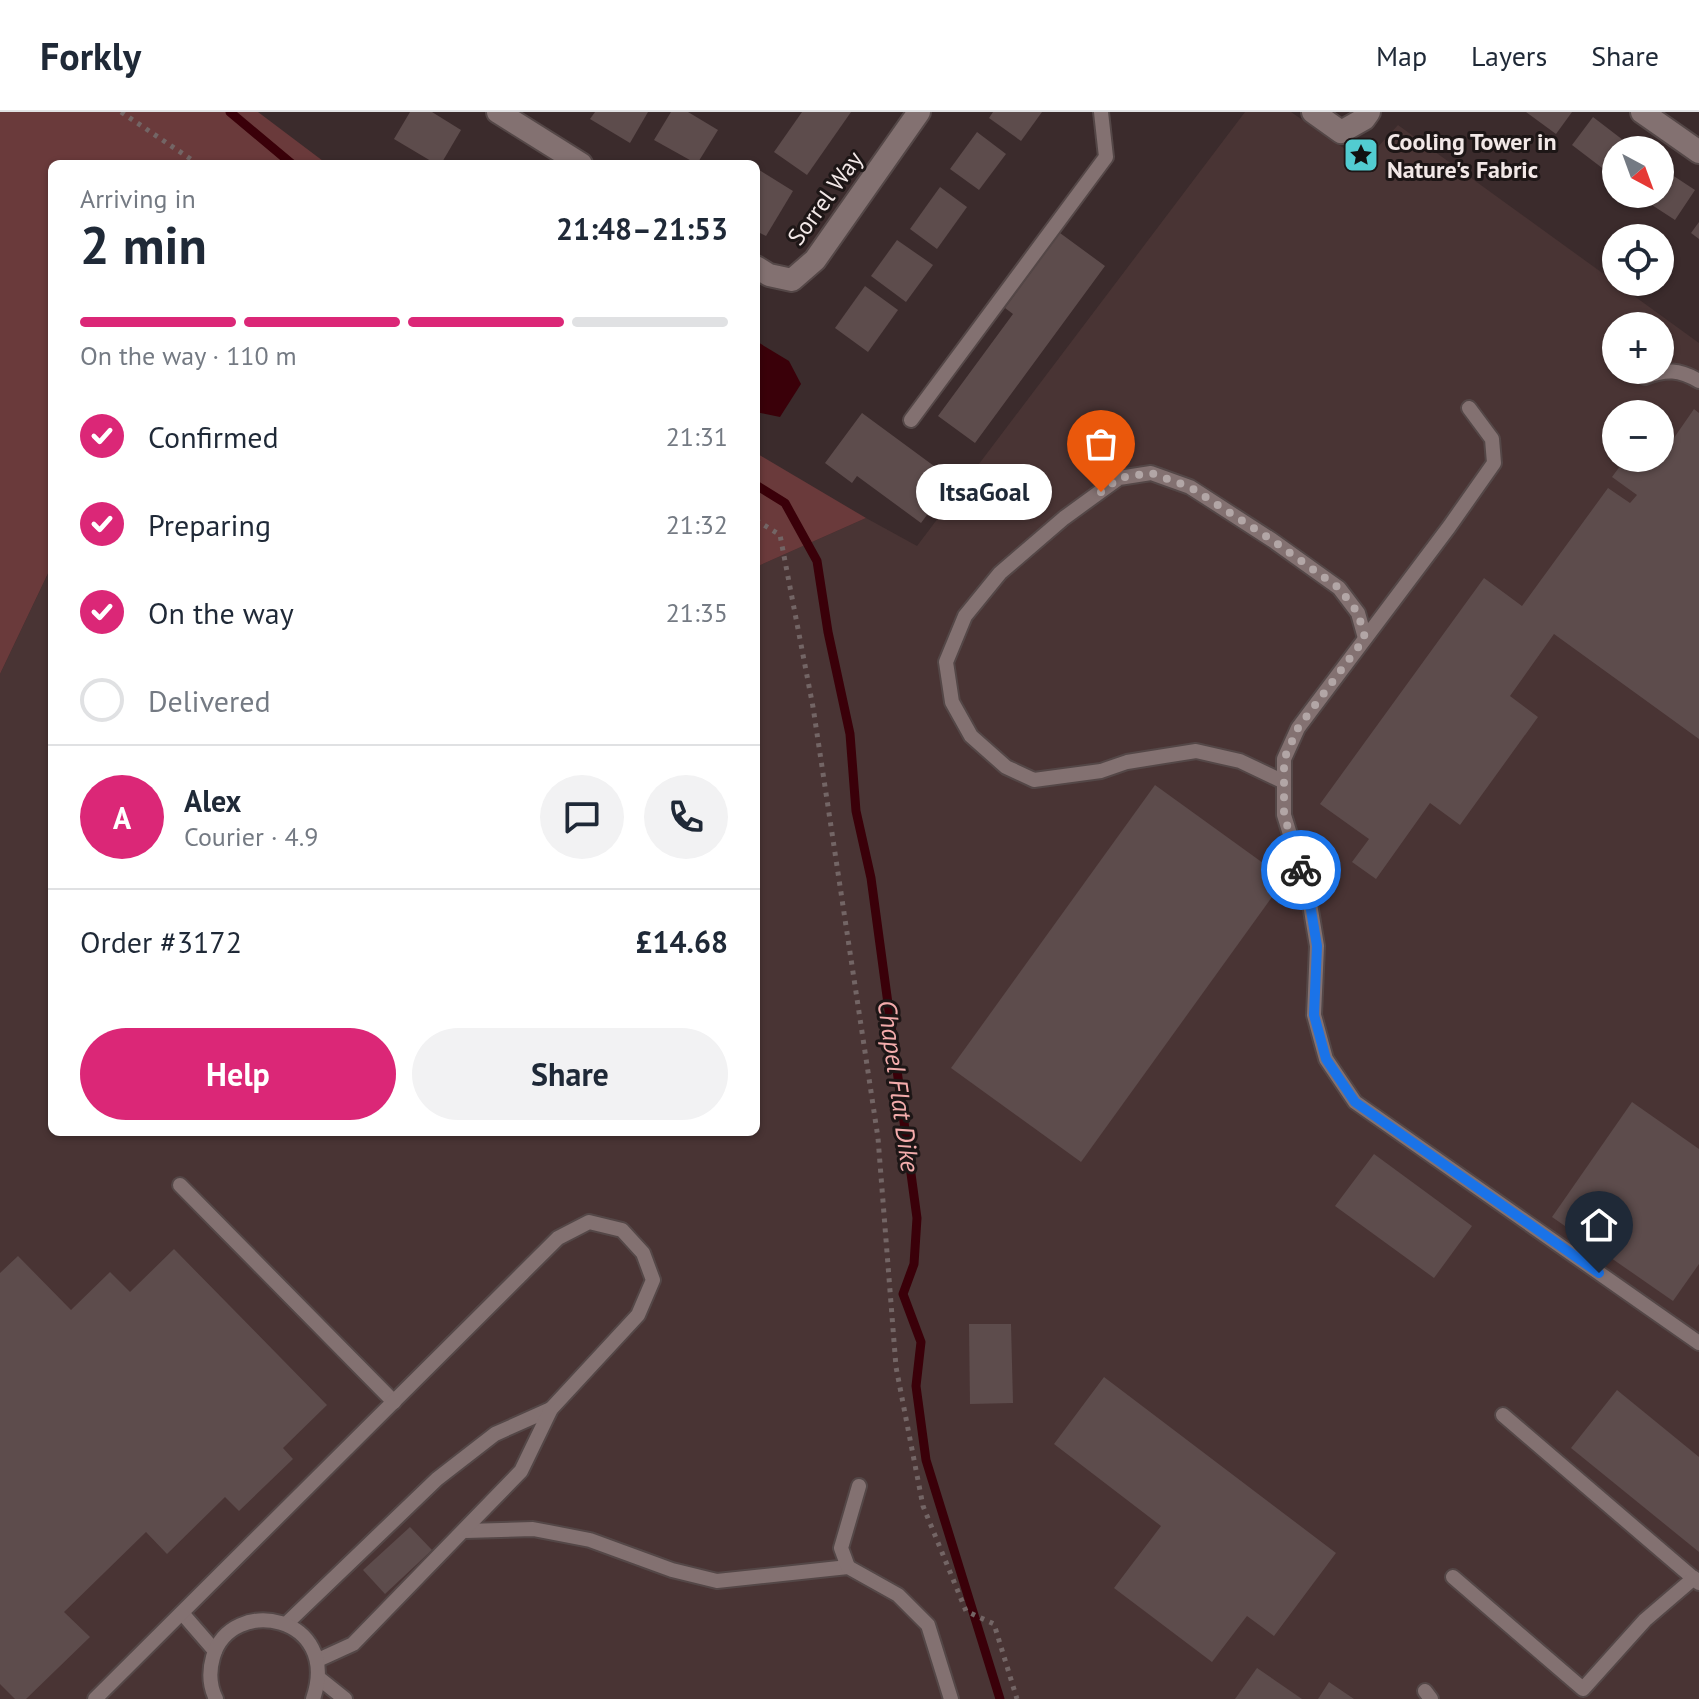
<!DOCTYPE html>
<html lang="en">
<head>
<meta charset="utf-8">
<style>
	:root { --surface:#fff; --page:#f2f2f3; --text:#1f2937; --muted:#747a83; --line:#e0e1e3; --accent:#db2777 }
	body { margin:0; font-family:"PT Sans",sans-serif; background:var(--page); color:var(--text); height:100vh; display:flex; flex-direction:column; font-size:30px; white-space:nowrap }
	* { box-sizing:border-box; margin:0 }
	p { font-size:26px; color:var(--muted) }
	.icon { flex:none; width:44px; height:44px; fill:none; stroke:currentColor; stroke-width:2; stroke-linecap:round; stroke-linejoin:round }
	.map { position:relative; flex:1; overflow:hidden }
	.side { position:absolute; left:48px; top:48px; width:712px; height:976px; display:flex; flex-direction:column; background:var(--surface); border-radius:12px; box-shadow:0 2px 6px #0004 }
	.side>* { flex:none }
	.needle { width:52px; rotate:139deg }
	.controls { position:absolute; left:1602px; top:24px; display:grid; gap:16px }
	.controls a { display:grid; place-items:center; width:72px; height:72px; border-radius:50%; background:var(--surface); box-shadow:0 2px 6px #0004; font-size:40px }
	.pin { position:absolute; display:grid; place-items:center; width:68px; height:68px; color:#fff; margin:-82px -34px; border-radius:50% 50% 50% 0; rotate:-45deg; box-shadow:0 0 8px #0007 }
	.pin .icon { rotate:45deg }
	.courier { position:absolute; display:grid; place-items:center; width:80px; height:80px; margin:-40px; border:6px solid #1a73e8; border-radius:50%; background:#fff; color:#222; box-shadow:0 2px 10px #0007 }
	.bubble { position:absolute; height:56px; border-radius:28px; background:var(--surface); box-shadow:0 2px 6px #0004; font-size:26px; font-weight:600; line-height:56px; text-align:center }
	.head em { font-style:normal; font-weight:600 }
	.head div { display:flex; flex-direction:column-reverse }
	.head { display:flex; align-items:center; justify-content:space-between; height:136px; padding:0 32px }
	h1 { font-size:52px; font-weight:600; line-height:60px }
	.bar { display:grid; grid-template-columns:repeat(4,1fr); gap:12px 8px; align-content:center; height:96px; padding:0 32px }
	.bar i { height:10px; border-radius:6px; background:var(--line) }
	.bar .active { background:var(--accent) }
	.bar p { grid-column:span 4 }
	.line { display:flex; align-items:center; gap:20px; padding:0 32px; border-top:2px solid var(--line) }
	.line div { flex:1 }
	.round { display:grid; place-items:center; flex:none; width:84px; height:84px; border-radius:42px; background:var(--page) }
	ol { padding:0 32px; list-style:none }
	li { display:flex; align-items:center; gap:24px; height:88px }
	li p { margin-inline-start:auto }
	li .icon { padding:8px; border-radius:50%; background:var(--accent); color:#fff; stroke-width:4 }
	li:last-child { color:var(--muted) }
	li i { width:44px; height:44px; border:4px solid var(--line); border-radius:50% }
	.primary-button { display:flex; gap:16px; margin-top:auto; padding:16px 32px }
	.primary-button a { flex:1; height:92px; border-radius:48px; background:var(--accent); color:#fff; font-size:32px; font-weight:600; line-height:92px; text-align:center }
	.primary-button a+a { background:var(--page); color:var(--text) }
	header { display:flex; align-items:center; gap:48px; box-sizing:border-box; height:112px; padding:0 40px; background:var(--surface); border-bottom:2px solid var(--line) }
	header strong { font-size:38px }
	nav { display:flex; gap:44px; margin-inline-start:auto; font-size:28px }
	.map>svg:first-child { display:block }
	.built { fill:#493434; fill-rule:evenodd }
	.green { fill:#6a3a3b }
	.water { fill:#3a0009 }
	.lines { fill:none; stroke-linecap:round; stroke-linejoin:round }
	.stream { stroke:#3a0009; stroke-width:9 }
	.building { fill:#5d4c4c }
	.service-casing { stroke:#544747; stroke-width:18 }
	.minor-casing { stroke:#544747; stroke-width:26 }
	.path { stroke:#736565; stroke-width:5; stroke-dasharray:4 6; stroke-linecap:butt }
	.service { stroke:#837171; stroke-width:14 }
	.minor { stroke:#837171; stroke-width:22 }
	.done { stroke:#b2a6a6; stroke-width:8; stroke-dasharray:0 14.4 }
	.route { stroke:#1a73e8; stroke-width:10 }
	.labels { text-anchor:middle; dominant-baseline:central; stroke-width:6; stroke-linejoin:round; paint-order:stroke }
	.poi-label { font-size:24px; font-weight:bold; fill:#f2e8e7; stroke:#1d1616; text-anchor:start }
	.street-label { font-size:24px; fill:#f2e8e7; stroke:#1d1616 }
	.water-label { font-size:26px; font-style:italic; fill:#f4acac; stroke:#1d1616 }
</style>
</head>
<body>
<header>
<strong>Forkly</strong>
<nav><a>Map</a><a>Layers</a><a>Share</a></nav>
</header>
<div class="map">
<svg width="1699" height="1587" viewBox="0 0 1699 1587">
	<rect width="100%" height="100%" fill="#3b2b2c"/>
	<path class="built" d="M1245 0H1291L1364 50 1398 13 1699 231V1587H0V562L52 453V1020H756V455L866 406 917 434ZM1616 214H1660V258H1616ZM1616 302H1660V346H1616Z"/>
	<g class="green">
		<path d="M0 0H258L327 52H52V453L0 562Z"/>
		<path d="M756 341 866 406 756 455Z"/>
	</g>
	<path class="water" d="M756 229 789 249 801 272 780 305 756 300Z"/>
	<g class="lines">
		<g class="stream">
			<path d="M230 0 292 52"/>
			<path d="M756 373 785 391 817 449 828 520 850 622 856 699 871 766 917 1106 914 1152 903 1182 921 1230 916 1274 926 1348 1000 1587"/>
		</g>
	</g>
	<g class="building">
		<path d="M410 0H432L461 18 441 52H436L394 27Z"/>
		<path d="M595 0H648L630 31 590 7Z"/>
		<path d="M671 0H688L718 18 697 52 654 28Z"/>
		<path d="M802 0H851L807 63 774 40Z"/>
		<path d="M993 0H1042L1021 29 989 6Z"/>
		<path d="M1526 0H1572L1556 22Z"/>
		<path d="M1593 5 1636 38H1616V62L1614 65 1572 33Z"/>
		<path d="M977 20 1006 42 979 78 950 57Z"/>
		<path d="M1660 55 1695 78 1675 108 1635 82H1660Z"/>
		<path d="M756 56 793 79 766 124 756 119Z"/>
		<path d="M940 75 967 95 937 137 910 117Z"/>
		<path d="M1699 110V127L1691 121Z"/>
		<path d="M1060 121 1105 154 975 331 938 304 1013 202 1005 196Z"/>
		<path d="M897 128 933 153 906 190 871 164Z"/>
		<path d="M865 174 898 198 868 240 835 216Z"/>
		<path d="M1694 297 1699 301V627L1554 522 1510 584 1538 605 1460 713 1430 691 1376 767 1352 750 1369 727 1320 692 1484 466 1522 494 1608 376 1630 391 1637 383 1612 365 1626 346H1660Z"/>
		<path d="M862 301 953 368 921 411 857 364 852 371 825 351Z"/>
		<path d="M1155 673 1285 767 1081 1050 951 956Z"/>
		<path d="M1632 990 1699 1037V1152L1673 1189 1552 1105Z"/>
		<path d="M1374 1042 1472 1114 1434 1166 1335 1094Z"/>
		<path d="M174 1137 327 1293 283 1336 293 1347 239 1399 225 1385 167 1442 146 1420 64 1500 90 1525 26 1587H15L0 1572V1161L18 1144 71 1198 110 1160 130 1180Z"/>
		<path d="M969 1212H1011L1013 1291 970 1292Z"/>
		<path d="M1104 1265 1336 1441 1274 1524 1247 1504 1212 1550 1114 1476 1161 1414 1054 1332Z"/>
		<path d="M1617 1278 1699 1345V1440L1571 1336Z"/>
		<path d="M410 1415 432 1438 385 1482 363 1458Z"/>
		<path d="M1257 1556 1302 1587H1235Z"/>
		<path d="M1329 1570 1354 1587H1318Z"/>
	</g>
	<g class="lines">
		<defs>
			<g id="service">
				<path d="M1645 265C1666 257 1679 257 1699 269"/>
				<path d="M1469 296 1492 327 1494 351 1449 415 1298 616 1284 647V703L1308 780 1317 834 1314 903 1326 947 1355 990 1699 1231"/>
				<path d="M911 308 1106 45 1101 0"/>
				<path d="M1284 670 1240 649 1196 639 1127 650 1101 659 1034 668 1006 655 971 624 952 590 946 550 965 504 1000 461 1064 406 1119 366 1151 361 1190 375 1272 428 1339 476 1358 501 1365 526"/>
				<path d="M180 1073 394 1290"/>
				<path d="M1503 1303 1699 1471"/>
				<path d="M465 1419 533 1417 590 1428 672 1458 717 1469 848 1455 898 1483 928 1513 951 1587"/>
				<path d="M848 1455 841 1436 859 1374"/>
				<path d="M1453 1465 1583 1577 1645 1508 1694 1466"/>
				<path d="M182 1501 215 1539"/>
				<path d="M286 1512 437 1367 495 1322 551 1297"/>
				<path d="M320 1567 345 1587"/>
				<path d="M1425 1579 1431 1587"/>
				<path d="M95 1587 558 1126 589 1110 622 1118 643 1141 653 1168 638 1203 551 1297 521 1359 353 1532 318 1548"/>
				<path d="M216 1587C209 1573 209 1559 213 1545 231 1482 342 1503 313 1587"/>
			</g>
			<g id="minor">
				<path d="M498 0 581 52"/>
				<path d="M1313 0 1341 20 1364 7 1369 0"/>
				<path d="M1642 0 1699 40"/>
				<path d="M756 155 769 163 792 168 815 148 919 0"/>
			</g>
		</defs>
		<use href="#service" class="service-casing"/>
		<use href="#minor" class="minor-casing"/>
		<g class="path">
			<path d="M121 0 198 52"/>
			<path d="M756 408 780 423 813 595 878 1026 896 1255 923 1394 966 1499 994 1512 1017 1587"/>
		</g>
		<use href="#service" class="service"/>
		<use href="#minor" class="minor"/>
	</g>
	<g class="lines">
		<path class="done" d="M1101 380 1119 366 1151 361 1190 375 1272 428 1339 476 1358 501 1365 526 1298 616 1284 647V703L1301 758"/>
		<path class="route" d="M1301 758 1308 780 1317 834 1314 903 1326 947 1355 990 1599 1161"/>
	</g>
	<defs>
		<symbol id="sight-square" viewBox="-11 -11 22 22"><rect x="-9" y="-9" width="18" height="18" rx="4" fill="#52ccd1" stroke="#1d1616"/><path d="M0-6L1.8-2.2L6-1.7L2.9 1.2L3.7 5.4L0 3.3L-3.7 5.4L-2.9 1.2L-6-1.7L-1.8-2.2Z" fill="#111"/></symbol>
	</defs>
	<g fill-rule="evenodd">
		<use href="#sight-square" x="1341" y="23" width="40" height="40"/>
	</g>
	<g class="labels">
		<g class="poi-label">
			<text x="1387" y="29">Cooling Tower in<tspan x="1387" dy="28">Nature's Fabric</tspan></text>
		</g>
		<g class="street-label">
			<text transform="translate(825 86) rotate(-54)">Sorrel Way</text>
		</g>
		<g class="water-label">
			<text transform="translate(899 974) rotate(82)">Chapel Flat Dike</text>
		</g>
	</g>
</svg>
<div class="controls">
<a><svg class="needle" viewBox="-14 -14 28 28"><path d="M0-13l5 13h-10z" fill="#e53935"/><path d="M0 13l5-13h-10z" fill="#747a83"/></svg></a>
<a><svg class="icon" aria-label="locate" viewBox="0 0 24 24"><circle cx="12" cy="12" r="6"/><path d="M12 2v4M12 18v4M2 12h4M18 12h4"/></svg></a>
<a>+</a>
<a>−</a>
</div>
<div class="pin" style="left:1101px;top:380px;background:#ea580c"><svg class="icon" aria-label="bag" viewBox="0 0 24 24"><path d="M5 8h14l-1 12H6zM9 8a3 3 0 0 1 6 0"/></svg></div>
<div class="pin" style="left:1599px;top:1161px;background:#1f2937"><svg class="icon" aria-label="home" viewBox="0 0 24 24"><path d="M3 11l9-7 9 7M6 9v11h12V9"/></svg></div>
<div class="courier" style="left:1301px;top:758px"><svg class="icon" aria-label="bike" viewBox="0 0 24 24"><circle cx="6" cy="16" r="4"/><circle cx="18" cy="16" r="4"/><path d="M6 16l4-8h5l3 8M10 8l3 8H6M13 5h3"/></svg></div>
<div class="bubble" style="left:916px;top:352px;width:136px">ItsaGoal</div>
<section class="side">
<div class="head"><div><h1>2 min</h1><p>Arriving in</p></div><em>21:48–21:53</em></div>
<div class="bar"><i class="active"></i><i class="active"></i><i class="active"></i><i></i><p>On the way · 110 m</p></div>
<ol>
<li><svg class="icon" aria-label="check" viewBox="0 0 24 24"><path d="M5 12l5 5 9-10"/></svg>Confirmed<p>21:31</p></li>
<li><svg class="icon" aria-label="check" viewBox="0 0 24 24"><path d="M5 12l5 5 9-10"/></svg>Preparing<p>21:32</p></li>
<li><svg class="icon" aria-label="check" viewBox="0 0 24 24"><path d="M5 12l5 5 9-10"/></svg>On the way<p>21:35</p></li>
<li><i></i>Delivered</li>
</ol>
<div class="line" style="height:144px"><b class="round" style="background:var(--accent);color:#fff">A</b><div><b>Alex</b><p>Courier · 4.9</p></div><a class="round"><svg class="icon" aria-label="chat" viewBox="0 0 24 24"><path d="M4 5h16v11H9l-5 4z"/></svg></a><a class="round"><svg class="icon" aria-label="phone" viewBox="0 0 24 24"><path d="M5 4h4l2 5-3 2q2 4 5 5l2-3 5 2v4C11 20 4 13 5 4z"/></svg></a></div>
<div class="line" style="height:104px"><div>Order #3172</div><b>£14.68</b></div>
<div class="primary-button"><a>Help</a><a>Share</a></div>
</section>
</div>
</body>
</html>
